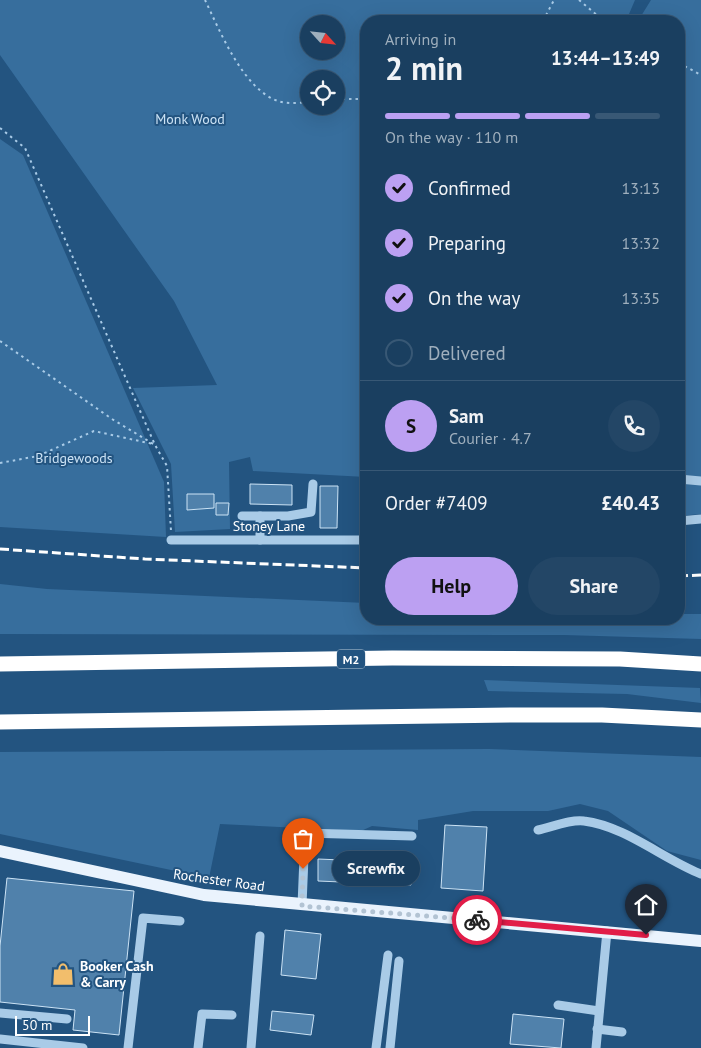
<!DOCTYPE html>
<html lang="en">
<head>
<meta charset="utf-8">
<style>
	:root { --surface:#1a3f60; --page:#234666; --text:#f1f3f6; --muted:#9fafbd; --line:#385875; --accent:#bca0f2 }
	body { margin:0; font-family:"PT Sans",sans-serif; background:var(--page); color:var(--text); height:100vh; display:flex; flex-direction:column; font-size:19px; white-space:nowrap }
	* { box-sizing:border-box; margin:0 }
	p { font-size:16px; color:var(--muted) }
	.icon { flex:none; width:28px; height:28px; fill:none; stroke:currentColor; stroke-width:2; stroke-linecap:round; stroke-linejoin:round }
	.map { position:relative; flex:1; overflow:hidden }
	.details { position:absolute; left:360px; top:15px; width:325px; height:610px; display:flex; flex-direction:column; background:var(--surface); border-radius:20px; box-shadow:0 5px 20px #0002,0 0 0 1px var(--line) }
	.details>* { flex:none }
	.needle { width:32px; rotate:117deg }
	.controls { position:absolute; left:300px; top:15px; display:grid; gap:10px }
	.controls a { display:grid; place-items:center; width:45px; height:45px; border-radius:50%; background:var(--surface); box-shadow:0 5px 20px #0002,0 0 0 1px var(--line); font-size:25px }
	.scale { position:absolute; left:15px; bottom:12px; width:75px; box-sizing:border-box; padding-left:5px; border:2px solid #fff; border-top:0; font-size:14px; line-height:18px; white-space:nowrap; color:#fff; -webkit-text-stroke:4px #235480; paint-order:stroke }
	.pin { position:absolute; display:grid; place-items:center; width:42px; height:42px; color:#fff; margin:-51px -21px; border-radius:50% 50% 50% 0; rotate:-45deg; box-shadow:0 0 5px #0007 }
	.pin .icon { rotate:45deg }
	.courier { position:absolute; display:grid; place-items:center; width:50px; height:50px; margin:-25px; border:4px solid #e11d48; border-radius:50%; background:#fff; color:#222; box-shadow:0 1px 6px #0007 }
	.bubble { position:absolute; height:35px; border-radius:18px; background:var(--surface); box-shadow:0 5px 20px #0002,0 0 0 1px var(--line); font-size:16px; font-weight:600; line-height:35px; text-align:center }
	.overview em { font-style:normal; font-weight:600 }
	.overview div { display:flex; flex-direction:column-reverse }
	.overview { display:flex; align-items:center; justify-content:space-between; height:85px; padding:0 25px }
	h1 { font-size:32px; font-weight:600; line-height:38px }
	.bar { display:grid; grid-template-columns:repeat(4,1fr); gap:8px 5px; align-content:center; height:60px; padding:0 25px }
	.bar i { height:6px; border-radius:4px; background:var(--line) }
	.bar .on { background:var(--accent) }
	.bar p { grid-column:span 4 }
	.line { display:flex; align-items:center; gap:12px; padding:0 25px; border-top:1px solid var(--line) }
	.line div { flex:1 }
	.round { display:grid; place-items:center; flex:none; width:52px; height:52px; border-radius:26px; background:var(--page) }
	ol { padding:0 25px; list-style:none }
	li { display:flex; align-items:center; gap:15px; height:55px }
	li p { margin-inline-start:auto }
	li .icon { padding:5px; border-radius:50%; background:var(--accent); color:#111; stroke-width:4 }
	li:last-child { color:var(--muted) }
	li i { width:28px; height:28px; border:2px solid var(--line); border-radius:50% }
	.primary-button { display:flex; gap:10px; margin-top:auto; padding:10px 25px }
	.primary-button a { flex:1; height:58px; border-radius:30px; background:var(--accent); color:#111; font-size:20px; font-weight:600; line-height:58px; text-align:center }
	.primary-button a+a { background:var(--page); color:var(--text) }
	.map>svg:first-child { display:block }
	.green { fill:#376e9d; fill-rule:evenodd }
	.building { fill:#5081ab; stroke:#cce3f5 }
	.lines { fill:none; stroke-linecap:round; stroke-linejoin:round }
	.path { stroke:#a9cbe7; stroke-width:2; stroke-dasharray:2.5 4; stroke-linecap:butt }
	.minor { stroke:#a9cbe7; stroke-width:9 }
	.major { stroke:#eaf3fd; stroke-width:12 }
	.highway { stroke:#fff; stroke-width:15 }
	.rail { stroke:#fff; stroke-width:3; stroke-dasharray:9 4; stroke-linecap:butt }
	.done { stroke:#b2c3d3; stroke-width:5; stroke-dasharray:0 9 }
	.route { stroke:#e11d48; stroke-width:6 }
	.labels { text-anchor:middle; dominant-baseline:central; stroke-width:4; stroke-linejoin:round; paint-order:stroke }
	.shield { fill:#235480; stroke:#bdccd9; stroke-width:1 }
	.shield-label { font-size:12px; font-weight:bold; fill:#fff }
	.park-label { font-size:14px; fill:#cce3f5; stroke:#235480 }
	.street-label { font-size:14px; fill:#fff; stroke:#235480 }
	.poi-label { font-size:14px; font-weight:bold; fill:#fff; stroke:#235480; text-anchor:start }
</style>
</head>
<body>
<div class="map">
<svg width="701" height="1048" viewBox="0 0 701 1048">
	<rect width="100%" height="100%" fill="#235480"/>
	<g class="green">
		<path d="M0 0H635L626 21H366V477L253 471 250 457 229 462 230 529 175 532 171 464 133 388 217 385 174 301 0 55ZM309 24H336V51H309ZM309 79H336V106H309ZM187 494H196L203 499V494H214L198 510H187ZM216 503H229L228 515H216Z"/>
		<path d="M651 0H701V514L679 516V21H638Z"/>
		<path d="M0 139 23 155 164 482 166 537 0 527Z"/>
		<path d="M0 584 47 589 366 603V619H679V614H701V639L564 635 0 634Z"/>
		<path d="M484 680 700 688 701 703 627 694 488 691Z"/>
		<path d="M489 749 701 757V860L667 851 608 811 580 804 548 811H473L418 820V830L372 826 361 831 220 824 209 878 0 834V752Z"/>
	</g>
	<g class="building">
		<path d="M250 484 292 485V505L250 504Z"/>
		<path d="M320 486H338L337 528H320Z"/>
		<path d="M187 494H214V508L187 510Z"/>
		<path d="M216 503H229L228 515H216Z"/>
		<path d="M445 825 487 827 483 891 441 888Z"/>
		<path d="M318 859 412 863 411 885 318 881Z"/>
		<path d="M7 878 134 891 119 1035 73 1030 75 1010 0 1002V946Z"/>
		<path d="M285 930 321 934 316 979 281 975Z"/>
		<path d="M272 1011 314 1015 311 1035 270 1030Z"/>
		<path d="M513 1014 564 1019 561 1048 510 1044Z"/>
	</g>
	<g class="lines">
		<g class="path">
			<path d="M205 0C220 31 243 89 278 101 287 104 299 103 309 102"/>
			<path d="M579 0 604 21"/>
			<path d="M543 21 554 0"/>
			<path d="M679 63 701 75"/>
			<path d="M336 99H366"/>
			<path d="M0 128 25 148 155 445 167 466 171 531"/>
			<path d="M0 341 112 419 155 445"/>
			<path d="M0 463 38 456 94 431 153 444"/>
		</g>
		<g class="minor">
			<path d="M679 479 701 481"/>
			<path d="M242 516H288L311 512 313 484"/>
			<path d="M679 521 701 519"/>
			<path d="M171 540H366"/>
			<path d="M260 540V516"/>
			<path d="M538 830C552 827 571 819 584 821 625 826 663 859 701 874"/>
			<path d="M302 905 305 833 412 836"/>
			<path d="M558 1005 599 1011"/>
			<path d="M0 1013 67 1019"/>
			<path d="M597 1029 622 1032"/>
			<path d="M0 1039 83 1048"/>
			<path d="M128 1048 143 918 180 921"/>
			<path d="M198 1048 202 1014 232 1015"/>
			<path d="M251 1048 260 936"/>
			<path d="M376 1048 388 955"/>
			<path d="M390 1048 399 961"/>
			<path d="M596 1048 607 931"/>
		</g>
		<path class="major" d="M0 851 204 895 701 941"/>
		<g class="highway">
			<path d="M0 664 392 658 620 659 701 664"/>
			<path d="M0 722 512 715H602L701 720"/>
		</g>
		<g class="rail">
			<path d="M0 549 145 559 366 568"/>
			<path d="M679 576 701 575"/>
		</g>
	</g>
	<g class="lines">
		<path class="done" d="M303 869 302 906 477 920"/>
		<path class="route" d="M477 920 646 935"/>
	</g>
	<defs>
		<symbol id="shop-bare" viewBox="-9 -9 18 18"><path d="M-5-2.5h2.3a2.7 3.5 0 0 1 5.4 0H5L5.5 6h-11ZM-1.5-2.5h3a1.5 2.3 0 0 0-3 0Z" fill="#f2be6c" stroke="#235480" stroke-width="2.5" paint-order="stroke"/></symbol>
	</defs>
	<g fill-rule="evenodd">
		<use href="#shop-bare" x="47" y="958" width="32" height="32"/>
	</g>
	<g class="labels">
		<rect class="shield" x="337" y="649.5" width="28" height="19" rx="4"/>
		<g class="shield-label">
			<text x="351" y="659">M2</text>
		</g>
		<g class="park-label">
			<text x="190" y="119">Monk Wood</text>
			<text x="74" y="458">Bridgewoods</text>
		</g>
		<g class="street-label">
			<text x="269" y="526">Stoney Lane</text>
			<text transform="translate(219 880) rotate(8)">Rochester Road</text>
		</g>
		<g class="poi-label">
			<text x="80" y="966">Booker Cash<tspan x="80" dy="16">&amp; Carry</tspan></text>
		</g>
	</g>
</svg>
<div class="controls">
<a><svg class="needle" viewBox="-14 -14 28 28"><path d="M0-13l5 13h-10z" fill="#e53935"/><path d="M0 13l5-13h-10z" fill="#9fafbd"/></svg></a>
<a><svg class="icon" aria-label="locate" viewBox="0 0 24 24"><circle cx="12" cy="12" r="6"/><path d="M12 2v4M12 18v4M2 12h4M18 12h4"/></svg></a>
</div>
<div class="scale">50 m</div>
<div class="pin" style="left:303px;top:869px;background:#ea580c"><svg class="icon" aria-label="bag" viewBox="0 0 24 24"><path d="M5 8h14l-1 12H6zM9 8a3 3 0 0 1 6 0"/></svg></div>
<div class="pin" style="left:646px;top:935px;background:#1f2937"><svg class="icon" aria-label="home" viewBox="0 0 24 24"><path d="M3 11l9-7 9 7M6 9v11h12V9"/></svg></div>
<div class="courier" style="left:477px;top:920px"><svg class="icon" aria-label="bike" viewBox="0 0 24 24"><circle cx="6" cy="16" r="4"/><circle cx="18" cy="16" r="4"/><path d="M6 16l4-8h5l3 8M10 8l3 8H6M13 5h3"/></svg></div>
<div class="bubble" style="left:332px;top:851px;width:88px">Screwfix</div>
<section class="details">
<div class="overview"><div><h1>2 min</h1><p>Arriving in</p></div><em>13:44–13:49</em></div>
<div class="bar"><i class="on"></i><i class="on"></i><i class="on"></i><i></i><p>On the way · 110 m</p></div>
<ol>
<li><svg class="icon" aria-label="check" viewBox="0 0 24 24"><path d="M5 12l5 5 9-10"/></svg>Confirmed<p>13:13</p></li>
<li><svg class="icon" aria-label="check" viewBox="0 0 24 24"><path d="M5 12l5 5 9-10"/></svg>Preparing<p>13:32</p></li>
<li><svg class="icon" aria-label="check" viewBox="0 0 24 24"><path d="M5 12l5 5 9-10"/></svg>On the way<p>13:35</p></li>
<li><i></i>Delivered</li>
</ol>
<div class="line" style="height:90px"><b class="round" style="background:var(--accent);color:#111">S</b><div><b>Sam</b><p>Courier · 4.7</p></div><a class="round"><svg class="icon" aria-label="phone" viewBox="0 0 24 24"><path d="M5 4h4l2 5-3 2q2 4 5 5l2-3 5 2v4C11 20 4 13 5 4z"/></svg></a></div>
<div class="line" style="height:65px"><div>Order #7409</div><b>£40.43</b></div>
<div class="primary-button"><a>Help</a><a>Share</a></div>
</section>
</div>
</body>
</html>
